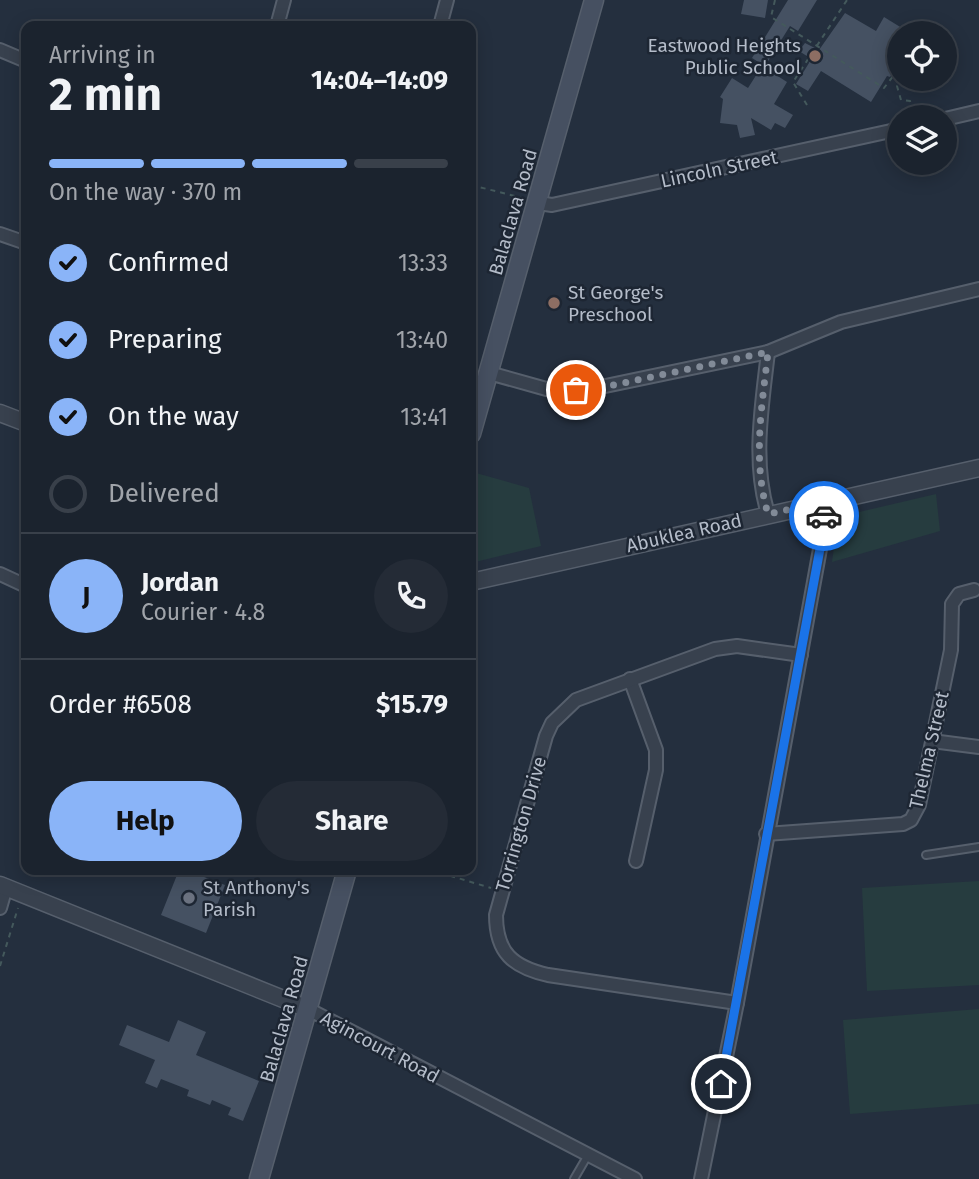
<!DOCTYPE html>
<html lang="en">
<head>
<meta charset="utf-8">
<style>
	:root { --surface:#1b232e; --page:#242b36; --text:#f1f3f6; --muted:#a0a4aa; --line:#39404a; --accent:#8ab4f8 }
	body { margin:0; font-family:"Fira Sans",sans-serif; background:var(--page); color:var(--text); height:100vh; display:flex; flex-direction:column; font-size:26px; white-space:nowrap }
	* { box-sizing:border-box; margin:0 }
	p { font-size:23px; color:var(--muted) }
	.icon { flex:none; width:38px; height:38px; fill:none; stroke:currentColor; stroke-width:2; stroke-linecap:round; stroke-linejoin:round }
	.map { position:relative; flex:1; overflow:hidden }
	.side { position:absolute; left:21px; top:21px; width:455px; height:854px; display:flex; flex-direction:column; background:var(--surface); border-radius:14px; box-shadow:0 4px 18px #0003,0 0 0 2px var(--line) }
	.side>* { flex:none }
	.controls { position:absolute; left:887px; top:21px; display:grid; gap:14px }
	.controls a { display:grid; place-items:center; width:70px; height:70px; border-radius:50%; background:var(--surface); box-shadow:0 4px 18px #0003,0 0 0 2px var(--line); font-size:35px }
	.pin { position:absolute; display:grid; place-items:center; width:60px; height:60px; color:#fff; margin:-30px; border:4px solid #fff; border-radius:50%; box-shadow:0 2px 7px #0007 }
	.courier { position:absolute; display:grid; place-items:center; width:70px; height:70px; margin:-35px; border:5px solid #1a73e8; border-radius:50%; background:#fff; color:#222; box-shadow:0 2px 9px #0007 }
	.overview em { font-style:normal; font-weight:700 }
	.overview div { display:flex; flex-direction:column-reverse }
	.overview { display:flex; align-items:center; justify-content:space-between; height:119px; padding:0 28px }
	h1 { font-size:46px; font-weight:700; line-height:52px }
	.bar { display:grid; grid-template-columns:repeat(4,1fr); gap:10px 7px; align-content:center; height:84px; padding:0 28px }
	.bar i { height:9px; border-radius:5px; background:var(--line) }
	.bar .selected { background:var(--accent) }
	.bar p { grid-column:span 4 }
	.line { display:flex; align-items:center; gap:18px; padding:0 28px; border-top:2px solid var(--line) }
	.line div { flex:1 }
	.round { display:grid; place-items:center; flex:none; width:74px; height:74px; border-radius:37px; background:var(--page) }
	ol { padding:0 28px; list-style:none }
	li { display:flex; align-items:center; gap:21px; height:77px }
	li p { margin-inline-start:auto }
	li .icon { padding:7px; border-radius:50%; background:var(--accent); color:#111; stroke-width:4 }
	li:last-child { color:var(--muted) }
	li i { width:38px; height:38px; border:4px solid var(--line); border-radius:50% }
	.primary-button { display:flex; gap:14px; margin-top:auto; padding:14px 28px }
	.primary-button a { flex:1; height:80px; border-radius:42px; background:var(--accent); color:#111; font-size:28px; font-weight:700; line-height:80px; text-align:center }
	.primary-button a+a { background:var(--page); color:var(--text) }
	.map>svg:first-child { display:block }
	.green { fill:#263c3f }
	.building { fill:#455162 }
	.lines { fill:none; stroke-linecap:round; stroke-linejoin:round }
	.service-casing { stroke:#565f6c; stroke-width:10 }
	.minor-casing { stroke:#565f6c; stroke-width:16 }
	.tertiary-casing { stroke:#565f6c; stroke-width:19 }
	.secondary-casing { stroke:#565f6c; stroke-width:21 }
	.path { stroke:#44595c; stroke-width:2; stroke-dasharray:5 5; stroke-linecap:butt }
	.service { stroke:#38414e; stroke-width:6 }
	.minor { stroke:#38414e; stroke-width:12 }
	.tertiary { stroke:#38414e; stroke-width:16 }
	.secondary { stroke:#465061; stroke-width:18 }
	.done { stroke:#828b98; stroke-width:7; stroke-dasharray:0 12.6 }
	.route { stroke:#1a73e8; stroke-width:9 }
	.education-dot { fill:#8d6e63; stroke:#1d2633; stroke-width:2.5 }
	.worship-dot { fill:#6b7280; stroke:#1d2633; stroke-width:2.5 }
	.labels { text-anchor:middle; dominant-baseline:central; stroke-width:5; stroke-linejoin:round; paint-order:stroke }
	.poi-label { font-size:19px; fill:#b4bcc9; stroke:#1d2633; text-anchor:start }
	.street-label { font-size:19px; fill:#b4bcc9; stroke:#1d2633 }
</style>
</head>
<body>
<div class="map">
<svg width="979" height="1179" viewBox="0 0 979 1179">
	<rect width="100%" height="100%" fill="#242f3e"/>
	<g class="green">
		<path d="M476 473 529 488 541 546 471 563V491Z"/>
		<path d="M936 494 940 531 832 562 838 517Z"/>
		<path d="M979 881V985L867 991 862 888Z"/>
		<path d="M979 1009V1104L850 1114 843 1020Z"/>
	</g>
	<g class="building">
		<path d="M744 0H768L765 18 741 14Z"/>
		<path d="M788 0H817L798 31 790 26 765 66 752 58Z"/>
		<path d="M845 13 876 31 884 17 910 33H900V63L890 77 887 76 871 102 821 71 808 91 796 84 809 63 810 58 799 51 805 43 819 50Z"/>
		<path d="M762 66 787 82 774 104 793 115 785 128 775 123 771 130 751 118 755 135 740 138 737 125 720 123 723 99 720 97 732 78 748 88Z"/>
		<path d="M179 870H186L225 885 206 933 161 915Z"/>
		<path d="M178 1020 206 1032 196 1055 259 1081 243 1121 228 1115 231 1108 212 1100 210 1105 195 1099 187 1096 189 1090 161 1079 157 1088 145 1083 155 1060 119 1045 127 1025 169 1042Z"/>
	</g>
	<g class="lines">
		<defs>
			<g id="service">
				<path d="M926 855 979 847"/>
				<path d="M574 1179 588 1155"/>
			</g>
			<g id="minor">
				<path d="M277 26 284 0"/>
				<path d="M440 26 447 0"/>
				<path d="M0 50 26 61"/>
				<path d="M945 119 979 111"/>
				<path d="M538 203 552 205 900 129"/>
				<path d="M0 234 26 243"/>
				<path d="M489 373 550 390 591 389 768 352 841 322 979 289"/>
				<path d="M768 514C752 461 762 406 768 352"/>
				<path d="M0 574 26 586"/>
				<path d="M630 679 656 750V770L636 861"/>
				<path d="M932 741 979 747"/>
				<path d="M766 834 903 824 911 820 919 805 951 650 952 604 959 594 974 590"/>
				<path d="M0 908 6 887"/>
				<path d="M737 1003 548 975C513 967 496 953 496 915L546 736 552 723 576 700 715 649 737 646 801 655"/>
				<path d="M308 1009 635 1179"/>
				<path d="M701 1179 737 1003 822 538 823 502"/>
			</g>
			<g id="tertiary">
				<path d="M0 413 26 423"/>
				<path d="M471 582 979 468"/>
				<path d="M0 885 308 1009"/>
			</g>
			<g id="secondary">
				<path d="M471 434 594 0"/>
				<path d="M259 1179 347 870"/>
			</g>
		</defs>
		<use href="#service" class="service-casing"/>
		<use href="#minor" class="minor-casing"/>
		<use href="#tertiary" class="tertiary-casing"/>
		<use href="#secondary" class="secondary-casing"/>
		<g class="path">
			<path d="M775 0 771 17 884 88 900 67"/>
			<path d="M900 76 897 86 901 100 910 101 913 113"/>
			<path d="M807 105 793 82 847 0"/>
			<path d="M471 185 523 198"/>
			<path d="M431 870 491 888"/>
			<path d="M0 966 18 908"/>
		</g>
		<use href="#service" class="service"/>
		<use href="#minor" class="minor"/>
		<use href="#tertiary" class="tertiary"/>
		<use href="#secondary" class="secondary"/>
	</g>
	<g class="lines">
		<path class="done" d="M576 390 614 385 768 352C762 407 752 460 768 514L823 502 824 516"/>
		<path class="route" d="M721 1084 822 538 824 516"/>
	</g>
	<g class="education-dot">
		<circle cx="815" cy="56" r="7"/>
		<circle cx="554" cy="303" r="7"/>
	</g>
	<circle class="worship-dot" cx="189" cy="898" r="7"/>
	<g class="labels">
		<g class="poi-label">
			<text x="801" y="45" text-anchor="end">Eastwood Heights<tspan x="801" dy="22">Public School</tspan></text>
			<text x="568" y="292">St George's<tspan x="568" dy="22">Preschool</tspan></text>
			<text x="203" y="887">St Anthony's<tspan x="203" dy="22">Parish</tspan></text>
		</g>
		<g class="street-label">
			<text transform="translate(719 169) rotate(-12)">Lincoln Street</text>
			<text transform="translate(513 212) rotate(-74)">Balaclava Road</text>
			<text transform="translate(684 533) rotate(-13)">Abuklea Road</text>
			<text transform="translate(929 750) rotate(-77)">Thelma Street</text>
			<text transform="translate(521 824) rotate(-74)">Torrington Drive</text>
			<text transform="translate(284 1019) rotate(-74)">Balaclava Road</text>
			<text transform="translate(380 1047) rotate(28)">Agincourt Road</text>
		</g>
	</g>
</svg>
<div class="controls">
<a><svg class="icon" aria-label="locate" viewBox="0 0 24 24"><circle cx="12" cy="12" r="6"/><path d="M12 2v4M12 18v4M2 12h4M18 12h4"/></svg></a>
<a><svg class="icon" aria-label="layers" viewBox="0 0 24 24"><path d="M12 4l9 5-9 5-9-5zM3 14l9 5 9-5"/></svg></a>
</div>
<div class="pin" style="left:576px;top:390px;background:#ea580c"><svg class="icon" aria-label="bag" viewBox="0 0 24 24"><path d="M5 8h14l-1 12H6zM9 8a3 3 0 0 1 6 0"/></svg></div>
<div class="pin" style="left:721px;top:1084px;background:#1f2937"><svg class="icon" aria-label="home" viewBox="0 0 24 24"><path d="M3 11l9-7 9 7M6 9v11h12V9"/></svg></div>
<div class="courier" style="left:824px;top:516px"><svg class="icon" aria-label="car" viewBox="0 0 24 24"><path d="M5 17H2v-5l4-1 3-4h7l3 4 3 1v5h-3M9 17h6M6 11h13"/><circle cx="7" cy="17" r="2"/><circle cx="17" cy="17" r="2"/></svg></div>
<section class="side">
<div class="overview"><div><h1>2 min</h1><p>Arriving in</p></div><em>14:04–14:09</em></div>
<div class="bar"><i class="selected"></i><i class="selected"></i><i class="selected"></i><i></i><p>On the way · 370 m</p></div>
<ol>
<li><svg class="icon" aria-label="check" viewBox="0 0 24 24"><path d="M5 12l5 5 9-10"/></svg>Confirmed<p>13:33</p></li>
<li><svg class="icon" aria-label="check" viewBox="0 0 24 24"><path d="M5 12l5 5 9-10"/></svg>Preparing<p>13:40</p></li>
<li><svg class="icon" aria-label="check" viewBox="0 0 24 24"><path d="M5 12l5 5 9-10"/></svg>On the way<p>13:41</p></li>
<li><i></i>Delivered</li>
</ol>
<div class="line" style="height:126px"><b class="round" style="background:var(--accent);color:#111">J</b><div><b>Jordan</b><p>Courier · 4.8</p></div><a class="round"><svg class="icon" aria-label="phone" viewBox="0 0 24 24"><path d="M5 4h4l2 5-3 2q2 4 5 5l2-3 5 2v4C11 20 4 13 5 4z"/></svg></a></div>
<div class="line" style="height:91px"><div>Order #6508</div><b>$15.79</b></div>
<div class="primary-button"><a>Help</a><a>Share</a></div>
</section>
</div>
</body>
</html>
